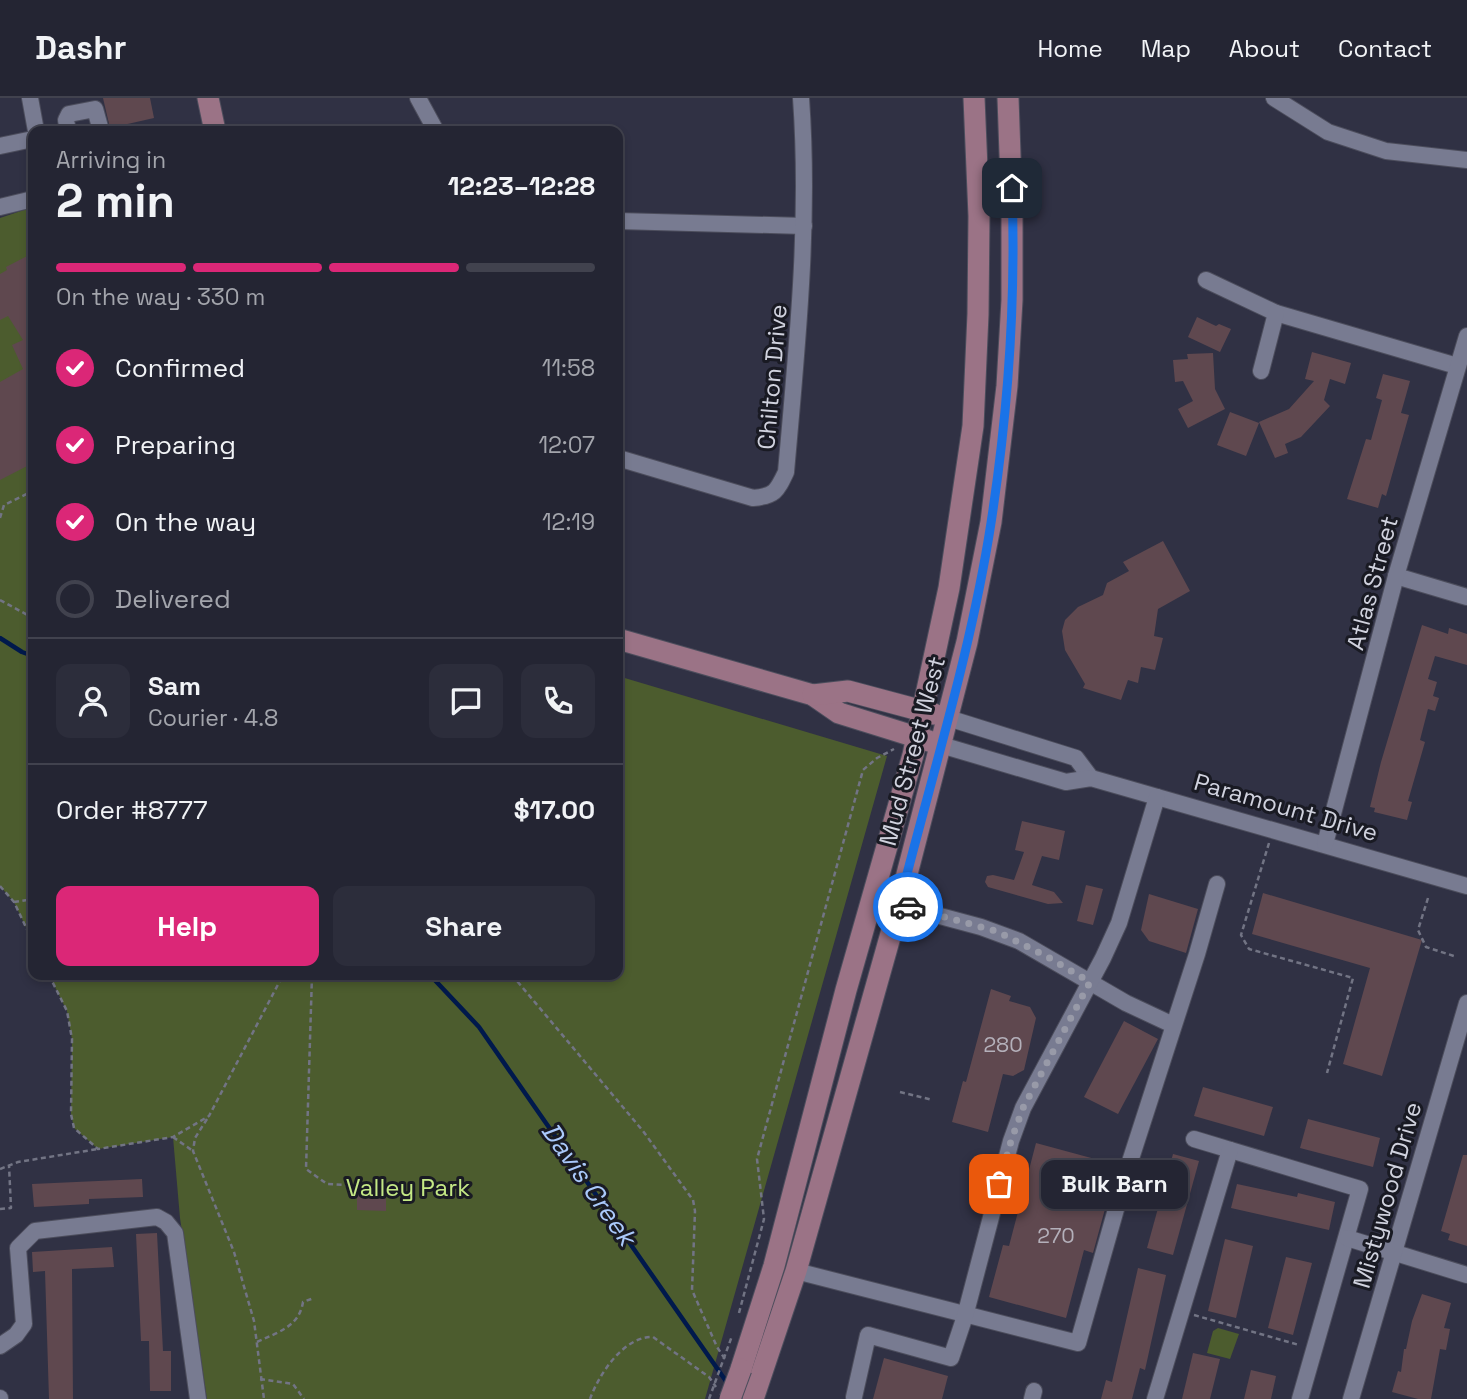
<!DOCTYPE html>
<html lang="en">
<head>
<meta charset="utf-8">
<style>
	:root { --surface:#242533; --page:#2c2d3b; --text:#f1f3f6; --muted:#a3a5ac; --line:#41424e; --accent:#db2777 }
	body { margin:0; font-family:"Space Grotesk",sans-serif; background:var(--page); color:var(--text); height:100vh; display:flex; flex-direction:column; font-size:26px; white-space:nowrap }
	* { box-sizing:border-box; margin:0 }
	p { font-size:23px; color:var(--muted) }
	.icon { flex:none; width:38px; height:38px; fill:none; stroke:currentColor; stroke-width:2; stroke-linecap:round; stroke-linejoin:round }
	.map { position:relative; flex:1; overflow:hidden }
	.drawer { position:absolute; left:28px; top:28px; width:595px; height:854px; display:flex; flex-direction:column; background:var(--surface); border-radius:14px; box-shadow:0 4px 10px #0003,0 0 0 2px var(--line) }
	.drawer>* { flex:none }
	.pin { position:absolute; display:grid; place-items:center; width:60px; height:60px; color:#fff; margin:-30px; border-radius:14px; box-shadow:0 4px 10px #0006 }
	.courier { position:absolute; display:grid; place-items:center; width:70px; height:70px; margin:-35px; border:5px solid #1a73e8; border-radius:50%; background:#fff; color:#222; box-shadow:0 2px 9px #0007 }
	.bubble { position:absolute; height:49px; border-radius:14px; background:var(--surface); box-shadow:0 4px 10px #0003,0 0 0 2px var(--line); font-size:23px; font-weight:800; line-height:49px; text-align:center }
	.overview em { font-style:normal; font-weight:800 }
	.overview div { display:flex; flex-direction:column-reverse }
	.overview { display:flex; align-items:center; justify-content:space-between; height:119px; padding:0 28px }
	h1 { font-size:46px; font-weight:800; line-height:52px }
	.bar { display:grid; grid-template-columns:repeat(4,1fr); gap:10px 7px; align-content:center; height:84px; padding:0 28px }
	.bar i { height:9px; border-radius:5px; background:var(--line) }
	.bar .selected { background:var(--accent) }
	.bar p { grid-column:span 4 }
	.line { display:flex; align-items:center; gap:18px; padding:0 28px; border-top:2px solid var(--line) }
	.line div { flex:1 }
	.round { display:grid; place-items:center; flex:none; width:74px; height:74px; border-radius:14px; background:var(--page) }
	ol { padding:0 28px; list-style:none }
	li { display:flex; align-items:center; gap:21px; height:77px }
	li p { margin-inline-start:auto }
	li .icon { padding:7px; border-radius:50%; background:var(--accent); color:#fff; stroke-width:4 }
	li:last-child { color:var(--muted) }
	li i { width:38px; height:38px; border:4px solid var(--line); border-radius:50% }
	.cta { display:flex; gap:14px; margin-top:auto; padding:14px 28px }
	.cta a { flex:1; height:80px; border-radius:14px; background:var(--accent); color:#fff; font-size:28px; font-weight:800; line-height:80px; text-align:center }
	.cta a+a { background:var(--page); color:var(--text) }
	header { display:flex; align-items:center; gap:42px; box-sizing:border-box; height:98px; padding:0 35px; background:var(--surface); border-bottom:2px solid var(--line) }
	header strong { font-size:33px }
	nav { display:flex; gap:38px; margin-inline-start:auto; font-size:24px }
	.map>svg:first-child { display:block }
	.green { fill:#4c5c2e }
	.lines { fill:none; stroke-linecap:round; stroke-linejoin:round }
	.stream { stroke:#00194c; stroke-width:4.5 }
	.building { fill:#5f484f }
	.minor-casing { stroke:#4c4d5c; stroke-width:18 }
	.major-casing { stroke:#4c4d5c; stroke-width:23 }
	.path { stroke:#727484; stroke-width:2.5; stroke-dasharray:5 3.5; stroke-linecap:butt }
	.minor { stroke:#787b91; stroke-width:16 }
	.major { stroke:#9b7386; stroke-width:21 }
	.major-bridge-casing { stroke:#4c4d5c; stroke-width:23; stroke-linecap:butt }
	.path-bridge { stroke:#727484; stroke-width:2.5; stroke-dasharray:5 3.5; stroke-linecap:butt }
	.major-bridge { stroke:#9b7386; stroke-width:21 }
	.done { stroke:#989aa8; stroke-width:7; stroke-dasharray:0 12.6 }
	.route { stroke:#1a73e8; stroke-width:9 }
	.labels { text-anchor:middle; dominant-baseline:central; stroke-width:6; stroke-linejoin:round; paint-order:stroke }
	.number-label { font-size:21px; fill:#b4b0ba }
	.street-label { font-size:24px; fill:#d0d2de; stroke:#191a23 }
	.park-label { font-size:24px; fill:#c4e885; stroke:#191a23 }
	.water-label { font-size:26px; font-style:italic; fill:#aac9fb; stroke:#191a23 }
</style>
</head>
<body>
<header>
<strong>Dashr</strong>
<nav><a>Home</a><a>Map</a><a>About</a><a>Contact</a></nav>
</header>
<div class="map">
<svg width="1467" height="1301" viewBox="0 0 1467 1301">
	<rect width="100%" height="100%" fill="#303144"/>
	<g class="green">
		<path d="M33 109V844L14 804 0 788V120Z"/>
		<path d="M618 578 887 658 705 1301H207L180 1120 173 1039 98 1051 74 1030 71 1016 72 941 67 913 49 877H618Z"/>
		<path d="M1218 1230 1239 1236 1230 1261 1207 1255 1213 1233Z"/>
	</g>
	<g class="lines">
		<g class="stream">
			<path d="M0 540 22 554 33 558"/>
			<path d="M430 877 479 929 728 1286"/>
		</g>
	</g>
	<g class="building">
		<path d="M103 0H150L154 20 110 30Z"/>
		<path d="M33 155V365L0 382V284L23 271 12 247 23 242 8 218 0 222V176L7 172 6 169Z"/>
		<path d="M1197 219 1216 228 1219 226 1231 231 1220 254 1188 239Z"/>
		<path d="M1312 254 1351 265 1345 286 1330 281 1324 302 1330 308 1301 339 1285 346 1288 355 1275 360 1259 324 1289 311 1314 283 1305 281Z"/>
		<path d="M1213 255 1215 291 1225 311 1188 330 1178 311 1193 303 1183 283 1175 284 1173 262 1188 261 1187 256Z"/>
		<path d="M1383 276 1410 283 1401 315 1409 317 1386 398 1382 396 1378 410 1347 401 1366 341 1371 342 1382 302 1376 300Z"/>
		<path d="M1230 314 1259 325 1246 358 1217 347Z"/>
		<path d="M1163 443 1190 493 1158 511 1154 538 1163 540 1155 572 1141 569 1138 585 1128 582 1121 602 1083 590 1085 586 1065 552 1062 533 1065 522 1078 509 1103 497 1107 485 1129 473 1123 464Z"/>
		<path d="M1422 527 1448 536 1449 530 1467 536V567L1435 558 1428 581 1437 584 1433 598 1439 600 1435 613 1428 611 1420 642 1425 644 1408 703 1412 704 1407 722 1374 714 1375 710 1370 709 1381 664Z"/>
		<path d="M1022 723 1065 733 1059 762 1042 758 1032 787 1054 794 1063 805 1048 806 988 789 985 784 987 778 993 777 1014 782 1024 754 1015 752Z"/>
		<path d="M1086 787 1103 791 1093 827 1077 823Z"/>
		<path d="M1263 795 1422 842 1382 978 1343 966 1370 870 1252 836Z"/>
		<path d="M1149 796 1198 811 1186 855 1149 843 1141 832Z"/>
		<path d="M991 891 1011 898 1009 903 1030 909 1036 920 1024 972 1013 978 1003 976 988 1034 952 1024 963 983 966 984Z"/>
		<path d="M1124 923 1158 941 1118 1016 1084 999Z"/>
		<path d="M1203 989 1273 1009 1264 1038 1194 1018Z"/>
		<path d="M1308 1021 1380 1040 1373 1069 1300 1050Z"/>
		<path d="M1036 1045 1106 1064 1097 1097 1108 1100 1093 1155 1084 1152 1066 1220 989 1199 1003 1147 1009 1148Z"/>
		<path d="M1173 1056 1199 1063 1173 1157 1147 1150Z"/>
		<path d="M1463 1057H1467V1148L1448 1142 1450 1136 1441 1133Z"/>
		<path d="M142 1081 143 1099 89 1101V1106L34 1109 32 1086Z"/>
		<path d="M366 1085H378L377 1091H386V1113L357 1112V1091H366Z"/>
		<path d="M1237 1086 1297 1099 1298 1095 1335 1104 1329 1132 1231 1110Z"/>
		<path d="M157 1135 163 1253H171V1293H150L149 1243H141L136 1136Z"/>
		<path d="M1225 1141 1253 1148 1236 1220 1208 1213Z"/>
		<path d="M112 1149 114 1169 72 1171 73 1301H49L45 1173 33 1174 32 1154Z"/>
		<path d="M1286 1159 1312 1165 1293 1237 1268 1230Z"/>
		<path d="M1138 1170 1166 1177 1145 1272 1140 1270 1132 1301H1101L1106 1282 1112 1284Z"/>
		<path d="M1422 1196 1451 1205 1444 1230 1450 1231 1446 1252 1440 1251 1431 1301H1418L1392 1294 1398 1273 1401 1274 1404 1251H1406L1412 1223Z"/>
		<path d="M1193 1255 1220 1261 1210 1301H1182Z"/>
		<path d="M884 1260 948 1278 942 1301H873Z"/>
		<path d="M1251 1272 1276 1278 1271 1301H1244Z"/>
	</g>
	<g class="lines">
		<defs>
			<g id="minor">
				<path d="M30 0 36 33"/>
				<path d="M418 0 436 33"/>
				<path d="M1274 0 1328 34 1386 53 1467 62"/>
				<path d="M68 33 66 22 69 16 95 11 100 29 98 33"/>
				<path d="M0 48 33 41"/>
				<path d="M0 109 33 101"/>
				<path d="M618 123 804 128"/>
				<path d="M1206 182 1276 215 1457 268"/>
				<path d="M1261 273 1276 215"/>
				<path d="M618 360 753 400C775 398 777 393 786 374 797 249 810 125 801 0"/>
				<path d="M1396 478 1467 499"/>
				<path d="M948 620 1076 660 1091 680"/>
				<path d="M941 647 1066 684 1091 680 1467 788"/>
				<path d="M1325 746 1396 478 1467 238"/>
				<path d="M899 807 981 829 1019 843 1126 905 1173 927"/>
				<path d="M1194 1041 1360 1091 1300 1301"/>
				<path d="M1347 1140 1467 1177"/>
				<path d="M796 1173 1078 1245 1126 1076 1197 856 1217 786"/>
				<path d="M0 1248 16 1237 24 1226 18 1150 35 1133 157 1119 166 1124 175 1135 198 1301"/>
				<path d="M854 1299 868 1237 951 1260 965 1218 1011 1043 1023 1010 1103 860 1119 825 1157 699"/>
				<path d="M0 1300V1301"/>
				<path d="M1032 1301 1034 1293"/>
				<path d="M1155 1301 1230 1052"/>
				<path d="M1351 1301 1467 905"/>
			</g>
			<g id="major">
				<path d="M208 0 215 33"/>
				<path d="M618 541 813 597 839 615 929 643"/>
				<path d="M813 597 848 593 934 616"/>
				<path d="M741 1271 774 1168 846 892 913 657 949 490 973 328 978 216 979 118 974 0"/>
				<path d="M753 1301 796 1173 899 807 967 544 991 424 1007 288 1012 202V113L1008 0"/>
			</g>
		</defs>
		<use href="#minor" class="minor-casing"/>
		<use href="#major" class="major-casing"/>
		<g class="path">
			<path d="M0 420 4 407 33 393"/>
			<path d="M0 502 33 520"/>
			<path d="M1269 745 1241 837 1249 851 1353 880 1327 975"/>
			<path d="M0 788 14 804 33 844"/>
			<path d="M1428 800 1418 832 1426 849 1457 859"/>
			<path d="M14 804 33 801"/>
			<path d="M49 877 67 913 72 941 71 1016 74 1030 98 1051 173 1039 209 1018 283 877"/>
			<path d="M312 877 306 1071 327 1086 366 1088"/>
			<path d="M512 877 643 1033 693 1102 695 1113 692 1192 717 1249 725 1261"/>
			<path d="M900 994 933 1002"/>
			<path d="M207 1021 195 1040 193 1053 234 1154 254 1223 264 1301"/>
			<path d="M173 1039 193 1053"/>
			<path d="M0 1071 18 1064 98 1051"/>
			<path d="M378 1089 386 1090"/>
			<path d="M0 1111 11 1110 9 1067"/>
			<path d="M739 1215 764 1121 757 1061 863 672 877 660 894 651"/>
			<path d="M1194 1217 1299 1247"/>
			<path d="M257 1244C278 1234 299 1229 303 1204L314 1200"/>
			<path d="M260 1281 293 1286 304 1301"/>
			<path d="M590 1301C599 1276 624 1238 653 1239L709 1279 716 1289"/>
		</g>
		<use href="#minor" class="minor"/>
		<use href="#major" class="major"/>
		<defs>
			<path id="major-bridge" d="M730 1301 741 1271"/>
		</defs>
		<use href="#major-bridge" class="major-bridge-casing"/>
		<path class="path-bridge" d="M709 1301 732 1238"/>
		<use href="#major-bridge" class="major-bridge"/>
	</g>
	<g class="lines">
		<path class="done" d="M908 809 996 833 1046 858 1090 884 1023 1010 1011 1043 999 1086"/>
		<path class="route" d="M908 809 899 807C931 680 971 554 991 425 1008 315 1016 201 1012 90"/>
	</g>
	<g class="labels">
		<g class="number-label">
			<text x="1003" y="946">280</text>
			<text x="1056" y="1137">270</text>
		</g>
		<g class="street-label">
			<text transform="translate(772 279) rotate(-85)">Chilton Drive</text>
			<text transform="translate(1372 485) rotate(-75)">Atlas Street</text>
			<text transform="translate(912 653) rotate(-75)">Mud Street West</text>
			<text transform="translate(1286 709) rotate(16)">Paramount Drive</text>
			<text transform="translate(1387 1097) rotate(-74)">Mistywood Drive</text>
		</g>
		<g class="park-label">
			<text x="408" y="1089">Valley Park</text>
		</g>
		<g class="water-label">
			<text transform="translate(589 1086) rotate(55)">Davis Creek</text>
		</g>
	</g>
</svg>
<div class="pin" style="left:999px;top:1086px;background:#ea580c"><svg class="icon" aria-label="bag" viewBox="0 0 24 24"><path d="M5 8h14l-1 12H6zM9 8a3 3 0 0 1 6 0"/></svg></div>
<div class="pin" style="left:1012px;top:90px;background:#1f2937"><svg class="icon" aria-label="home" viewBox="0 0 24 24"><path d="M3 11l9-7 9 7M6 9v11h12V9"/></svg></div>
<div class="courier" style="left:908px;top:809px"><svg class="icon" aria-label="car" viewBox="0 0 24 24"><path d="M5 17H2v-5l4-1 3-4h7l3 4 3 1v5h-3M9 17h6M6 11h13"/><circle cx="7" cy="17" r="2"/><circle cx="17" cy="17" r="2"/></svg></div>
<div class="bubble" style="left:1041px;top:1062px;width:147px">Bulk Barn</div>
<section class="drawer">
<div class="overview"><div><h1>2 min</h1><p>Arriving in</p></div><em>12:23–12:28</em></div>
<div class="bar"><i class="selected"></i><i class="selected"></i><i class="selected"></i><i></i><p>On the way · 330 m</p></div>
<ol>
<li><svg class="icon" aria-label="check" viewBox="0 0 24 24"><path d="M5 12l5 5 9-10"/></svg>Confirmed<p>11:58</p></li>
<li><svg class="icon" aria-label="check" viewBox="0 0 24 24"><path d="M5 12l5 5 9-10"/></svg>Preparing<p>12:07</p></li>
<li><svg class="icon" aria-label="check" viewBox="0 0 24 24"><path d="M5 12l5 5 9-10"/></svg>On the way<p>12:19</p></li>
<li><i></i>Delivered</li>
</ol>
<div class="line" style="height:126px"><a class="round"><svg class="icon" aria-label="person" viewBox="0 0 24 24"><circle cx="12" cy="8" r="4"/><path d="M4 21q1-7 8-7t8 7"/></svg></a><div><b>Sam</b><p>Courier · 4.8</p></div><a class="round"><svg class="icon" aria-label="chat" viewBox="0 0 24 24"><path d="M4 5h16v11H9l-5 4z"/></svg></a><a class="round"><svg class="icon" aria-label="phone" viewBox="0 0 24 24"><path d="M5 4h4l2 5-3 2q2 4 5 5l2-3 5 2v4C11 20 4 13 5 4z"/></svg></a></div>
<div class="line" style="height:91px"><div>Order #8777</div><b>$17.00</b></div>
<div class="cta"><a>Help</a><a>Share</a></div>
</section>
</div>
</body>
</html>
